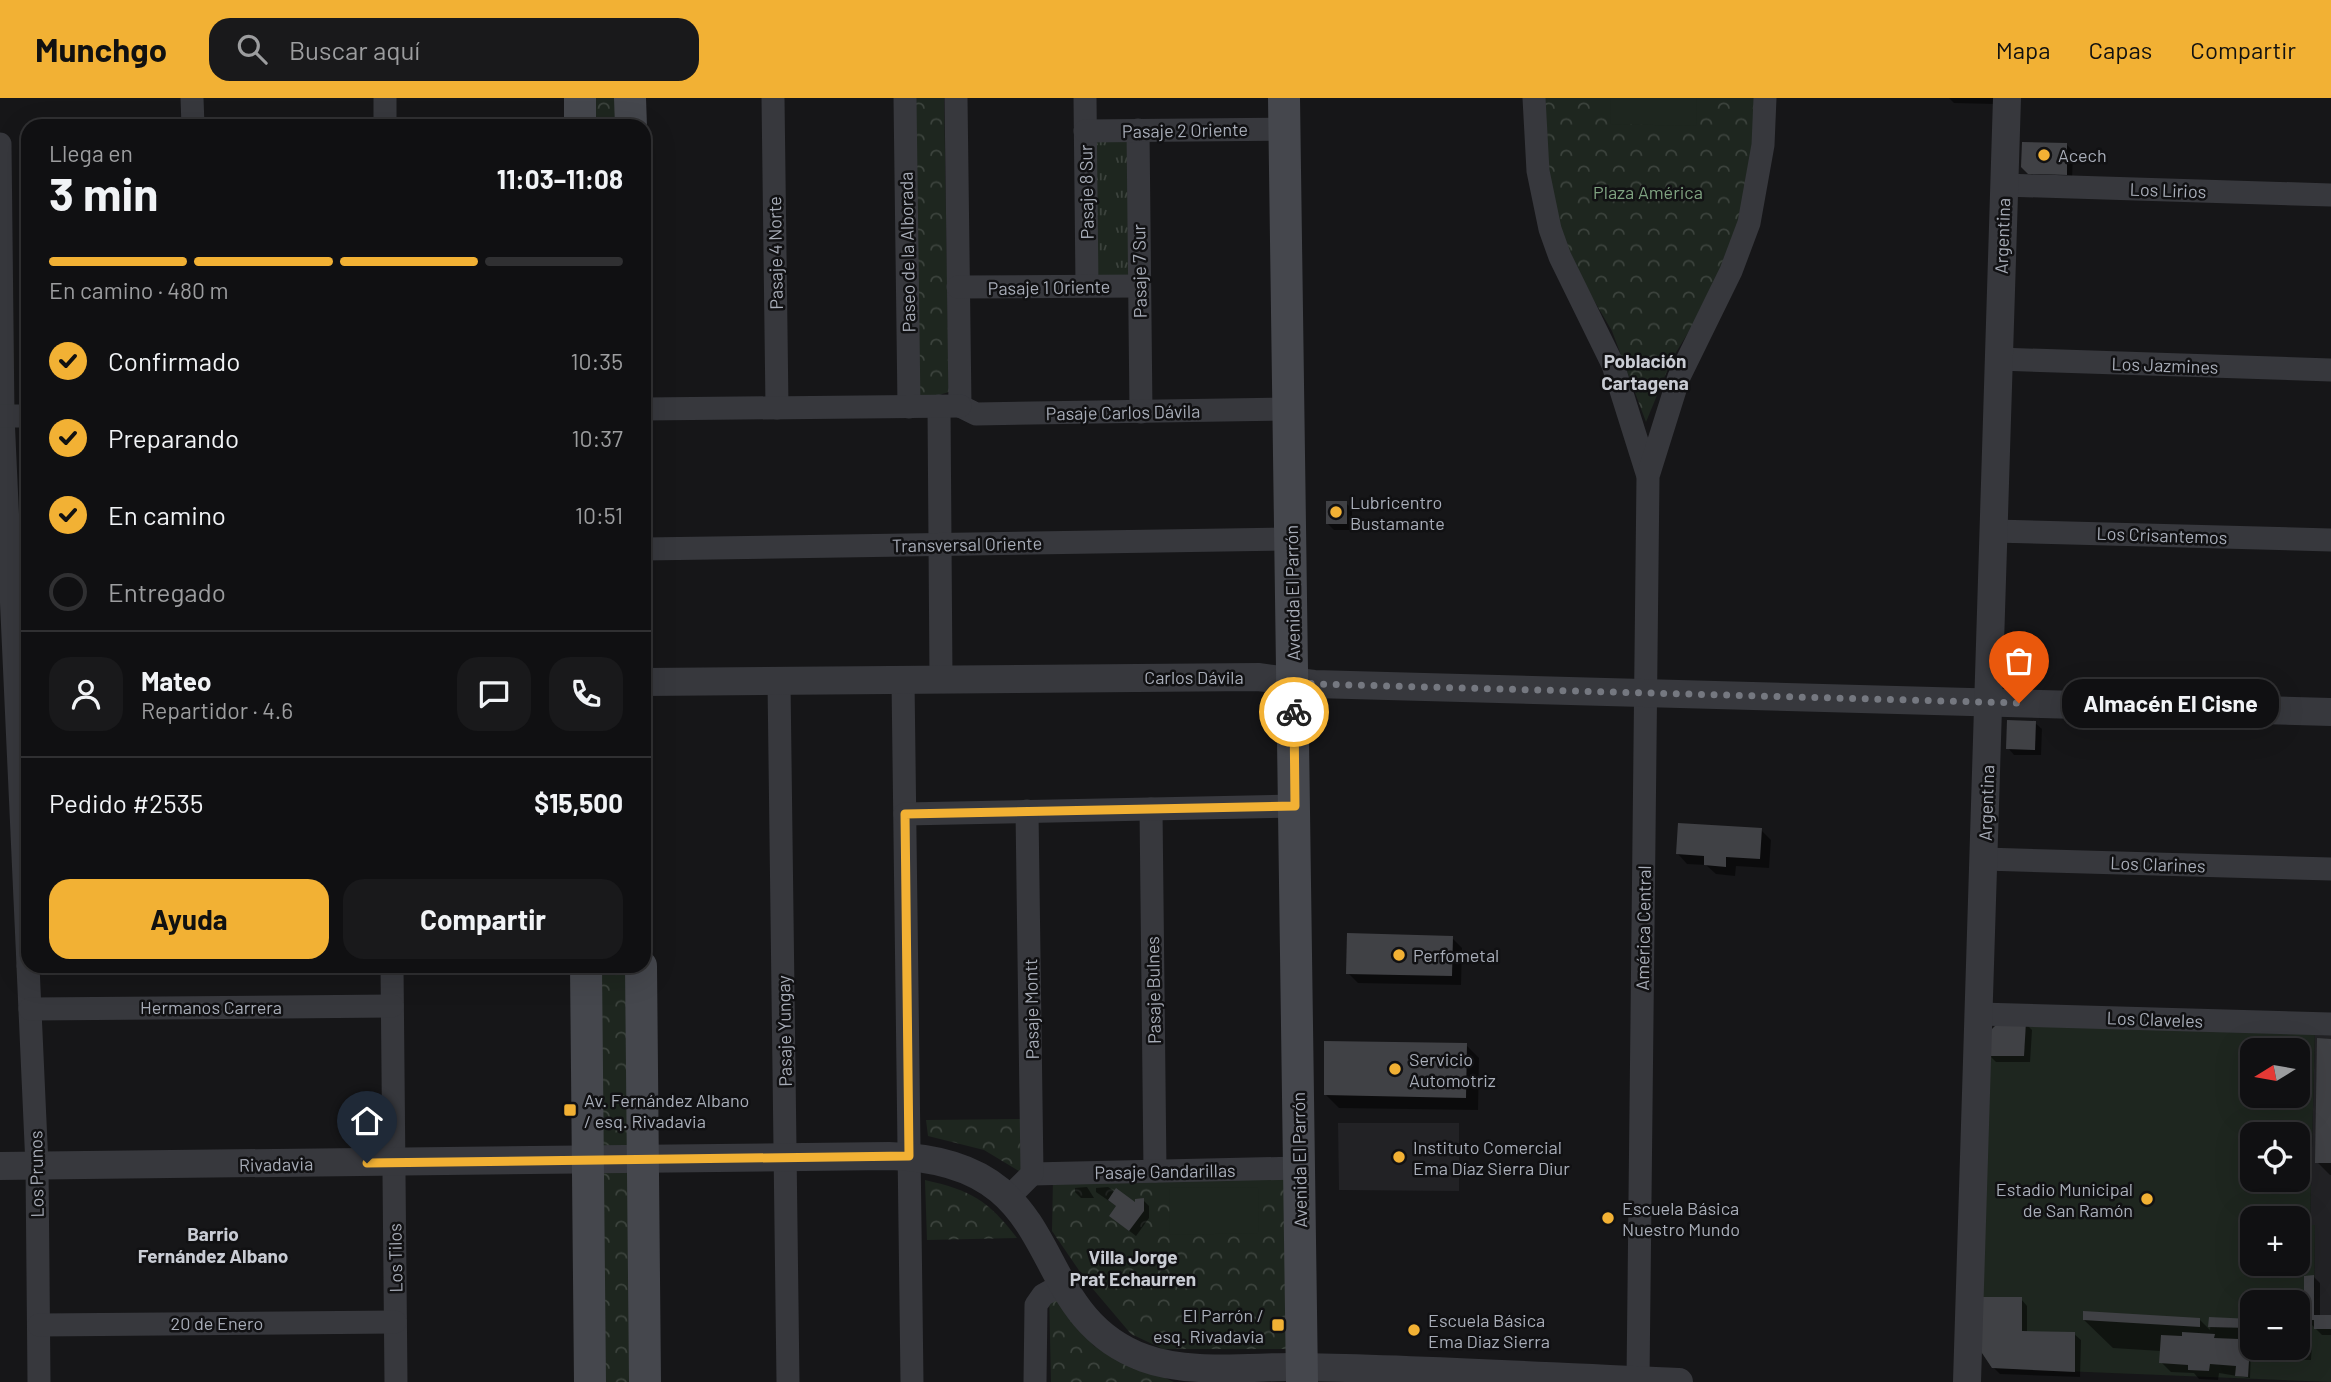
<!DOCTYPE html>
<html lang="es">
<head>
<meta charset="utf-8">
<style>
	:root { --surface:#101012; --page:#19191b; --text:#f1f3f6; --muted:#9c9d9f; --line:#303032; --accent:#f2b134 }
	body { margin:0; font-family:Barlow,sans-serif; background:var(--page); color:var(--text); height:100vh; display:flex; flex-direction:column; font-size:26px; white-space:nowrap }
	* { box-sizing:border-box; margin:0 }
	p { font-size:23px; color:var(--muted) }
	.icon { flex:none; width:38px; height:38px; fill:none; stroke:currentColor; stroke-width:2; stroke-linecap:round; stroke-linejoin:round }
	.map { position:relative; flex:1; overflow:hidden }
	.details { position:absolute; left:21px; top:21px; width:630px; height:854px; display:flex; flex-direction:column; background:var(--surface); border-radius:21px; box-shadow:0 7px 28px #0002,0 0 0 2px var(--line) }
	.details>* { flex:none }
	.needle { width:46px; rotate:259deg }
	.buttons { position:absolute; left:2240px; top:940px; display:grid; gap:14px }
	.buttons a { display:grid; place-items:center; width:70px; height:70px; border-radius:14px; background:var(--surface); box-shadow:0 7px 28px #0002,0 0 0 2px var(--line); font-size:35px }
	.pin { position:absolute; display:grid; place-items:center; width:60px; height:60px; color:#fff; margin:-72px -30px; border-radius:50% 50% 50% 0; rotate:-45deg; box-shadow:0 0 7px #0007 }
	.pin .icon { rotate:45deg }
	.courier { position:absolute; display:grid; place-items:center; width:70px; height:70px; margin:-35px; border:5px solid #f2b134; border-radius:50%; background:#fff; color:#222; box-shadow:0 2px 9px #0007 }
	.bubble { position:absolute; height:49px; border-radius:21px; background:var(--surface); box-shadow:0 7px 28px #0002,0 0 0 2px var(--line); font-size:23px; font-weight:700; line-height:49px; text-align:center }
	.head em { font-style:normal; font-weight:700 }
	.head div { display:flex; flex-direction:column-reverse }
	.head { display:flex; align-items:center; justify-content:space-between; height:119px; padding:0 28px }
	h1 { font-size:46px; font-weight:700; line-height:52px }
	.bar { display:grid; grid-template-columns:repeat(4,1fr); gap:10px 7px; align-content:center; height:84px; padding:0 28px }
	.bar i { height:9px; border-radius:5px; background:var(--line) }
	.bar .current { background:var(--accent) }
	.bar p { grid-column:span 4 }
	.line { display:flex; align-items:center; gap:18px; padding:0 28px; border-top:2px solid var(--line) }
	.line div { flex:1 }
	.round { display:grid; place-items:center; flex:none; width:74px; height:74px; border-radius:21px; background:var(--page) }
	ol { padding:0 28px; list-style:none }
	li { display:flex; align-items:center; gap:21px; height:77px }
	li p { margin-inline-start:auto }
	li .icon { padding:7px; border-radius:50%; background:var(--accent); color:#111; stroke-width:4 }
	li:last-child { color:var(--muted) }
	li i { width:38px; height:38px; border:4px solid var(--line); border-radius:50% }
	.action { display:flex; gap:14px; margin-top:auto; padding:14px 28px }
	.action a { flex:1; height:80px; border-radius:21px; background:var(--accent); color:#111; font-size:28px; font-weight:700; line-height:80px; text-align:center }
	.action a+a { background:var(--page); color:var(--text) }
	header { display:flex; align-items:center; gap:42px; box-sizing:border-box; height:98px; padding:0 35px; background:var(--accent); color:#111 }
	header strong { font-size:33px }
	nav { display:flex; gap:38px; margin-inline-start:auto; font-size:24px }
	.search { width:490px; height:63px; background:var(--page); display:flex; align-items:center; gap:18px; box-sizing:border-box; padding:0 24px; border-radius:21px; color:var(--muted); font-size:26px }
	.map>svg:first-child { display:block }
	.built { fill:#222225 }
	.grass { fill:url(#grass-tufts) }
	.forest { fill:url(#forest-crowns) }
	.garden { fill:#1e261f; fill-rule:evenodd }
	.shadow { fill:#0007 }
	.building { fill:#404145 }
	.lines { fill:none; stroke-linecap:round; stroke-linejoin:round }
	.minor { stroke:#37383d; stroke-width:23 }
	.tertiary { stroke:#37383d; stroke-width:28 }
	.secondary { stroke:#45474d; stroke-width:32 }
	.done { stroke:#757880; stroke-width:7; stroke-dasharray:0 12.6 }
	.route { stroke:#f2b134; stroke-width:9 }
	.poi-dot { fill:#f2b134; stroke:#111113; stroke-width:2.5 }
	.labels { text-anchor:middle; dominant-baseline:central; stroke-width:5; stroke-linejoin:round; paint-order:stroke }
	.street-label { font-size:18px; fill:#a8adb8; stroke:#111113 }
	.poi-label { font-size:18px; fill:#a8adb8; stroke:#111113; text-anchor:start }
	.park-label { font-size:18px; fill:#7fa381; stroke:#111113 }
	.neighbourhood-label { font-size:19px; font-weight:bold; fill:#c9ccd4; stroke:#111113 }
</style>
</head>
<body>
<header>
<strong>Munchgo</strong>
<div class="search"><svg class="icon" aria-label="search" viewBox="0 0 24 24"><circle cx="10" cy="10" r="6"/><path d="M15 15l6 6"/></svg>Buscar aquí</div>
<nav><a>Mapa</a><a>Capas</a><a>Compartir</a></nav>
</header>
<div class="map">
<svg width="2331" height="1284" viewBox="0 0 2331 1284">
	<defs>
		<pattern id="grass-tufts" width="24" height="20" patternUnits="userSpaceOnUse" patternTransform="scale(1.75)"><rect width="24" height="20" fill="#1e261f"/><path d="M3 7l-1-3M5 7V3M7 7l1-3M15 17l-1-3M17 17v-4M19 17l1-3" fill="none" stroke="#3c433d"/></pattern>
		<pattern id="forest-crowns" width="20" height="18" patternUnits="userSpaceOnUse" patternTransform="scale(1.75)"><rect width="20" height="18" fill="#1e261f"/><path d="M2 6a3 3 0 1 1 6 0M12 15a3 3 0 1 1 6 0" fill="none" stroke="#3c433d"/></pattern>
	</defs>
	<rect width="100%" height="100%" fill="#161618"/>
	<g class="built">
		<path d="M2315 933H2331V1217H2314L2315 1128 2310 1127Z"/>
		<path d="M1338 1025H1459V1093L1339 1092Z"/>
	</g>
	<path class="grass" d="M1131 41 1133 179 1092 180 1090 42Z"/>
	<g class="forest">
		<rect x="588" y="0" width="31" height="28"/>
		<path d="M914 0H944L949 294 919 303Z"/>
		<path d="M1543 0H1757V56L1731 151 1705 207 1672 261 1646 324 1612 233 1566 155 1547 77Z"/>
		<path d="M594 868H628L632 1284H598Z"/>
		<path d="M1027 1021V1078L984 1052 928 1038 926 1022Z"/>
		<path d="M1288 1076 1286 1251H1163L1131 1236 1087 1184 1052 1133 1053 1081Z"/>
		<path d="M925 1082C970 1092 988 1102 1017 1140L927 1142Z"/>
		<path d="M1049 1191 1094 1248 1174 1284H1051Z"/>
	</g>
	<g class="garden">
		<path d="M1611 0H1697L1696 28 1610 26Z"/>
		<path d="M2000 923 2315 933 2310 1127H2315L2314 1217H2331V1284L1992 1270 1978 1249 1989 934ZM2252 952H2298V998H2252ZM2252 1036H2298V1082H2252ZM2252 1120H2298V1166H2252ZM2252 1204H2298V1250H2252Z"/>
		<path d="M1258 1089 1259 1135 1170 1137 1169 1090Z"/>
	</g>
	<g class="shadow">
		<path d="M1949 0H1993V6L1954 5Z"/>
		<path d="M2066 46 2073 53 2072 83 2036 82 2023 68Z"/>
		<path d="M1346 405 1352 411V432H1334L1327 425Z"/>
		<path d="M2035 625 2042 631 2041 657H2014L2008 650Z"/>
		<path d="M1761 732 1771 742 1769 770 1736 768 1735 778 1716 776 1706 767 1687 766 1678 756Z"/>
		<path d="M1452 840 1462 850 1461 887 1358 885 1348 875Z"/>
		<path d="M2026 926 2032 932 2030 964H1996L1990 958Z"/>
		<path d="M2331 942V1077H2330L2317 1064Z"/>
		<path d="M1466 947 1479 960 1478 1012 1339 1010 1325 996Z"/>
		<path d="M1087 1089 1094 1100H1081L1075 1094V1090Z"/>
		<path d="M1108 1089 1137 1108 1143 1102 1149 1108V1120L1136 1138 1118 1124V1109L1096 1094V1090Z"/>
		<path d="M2314 1179 2320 1185V1219H2331V1237H2322L2306 1221Z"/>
		<path d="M2021 1201 2027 1208V1235L2074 1236 2081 1242 2080 1279 2000 1276 1993 1269Z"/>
		<path d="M2199 1221 2210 1232 2211 1221 2252 1222 2250 1280 2219 1275 2218 1282 2199 1281 2194 1275 2171 1274 2161 1264V1253L2113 1250 2084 1222Z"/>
		<path d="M2298 1230 2312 1244 2311 1262 2271 1261 2259 1250H2298Z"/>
	</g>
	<g class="building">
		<path d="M2022 44 2067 45V77L2028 76 2021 69Z"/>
		<rect x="1326" y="403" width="21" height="23"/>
		<path d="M2007 622 2036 623 2035 652 2006 651Z"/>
		<path d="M1678 725 1762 730 1760 761 1726 759V769L1704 767V758L1676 756Z"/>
		<path d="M1347 835 1453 838 1452 878 1346 876Z"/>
		<path d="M2000 923 2026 924 2024 958H1988L1989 934Z"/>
		<path d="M2317 940 2331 941V1065H2315Z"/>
		<path d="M1324 943 1467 945 1466 1000 1324 997Z"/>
		<path d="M1116 1090 1135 1104V1101L1144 1100V1113L1129 1133 1109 1118 1116 1108 1108 1102Z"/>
		<path d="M2314 1177V1217H2331V1231H2314V1222H2304V1178Z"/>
		<path d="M1980 1199H2022V1233L2075 1234V1274L1992 1270 1978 1249Z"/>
		<path d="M2083 1213 2200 1220V1229L2083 1222Z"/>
		<path d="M2209 1219 2252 1221V1242H2249V1230L2208 1229Z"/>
		<path d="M2182 1234 2215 1236 2214 1240 2239 1241V1246H2250L2248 1279 2235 1278 2236 1268 2210 1266 2209 1273 2188 1272V1267L2159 1265 2161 1237 2182 1238Z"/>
	</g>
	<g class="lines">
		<g class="minor">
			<path d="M192 0 193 28"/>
			<path d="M385 0V28"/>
			<path d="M773 0 777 310"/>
			<path d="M905 0 909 309"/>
			<path d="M956 0 960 308"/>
			<path d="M1085 0 1087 188"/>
			<path d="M1534 0 1538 73 1550 131 1560 159 1613 267 1647 375"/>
			<path d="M1138 32 1141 314"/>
			<path d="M1085 33 1285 31"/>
			<path d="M0 46 3 318 28 867"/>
			<path d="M2004 87 2331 97"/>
			<path d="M958 189 1139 188"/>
			<path d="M1998 261 2331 272"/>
			<path d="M939 308 941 581"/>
			<path d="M960 308 976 316 1289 311"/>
			<path d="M644 311 960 308"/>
			<path d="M0 318H28"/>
			<path d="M1994 433 2331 442"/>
			<path d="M644 451 1291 441"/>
			<path d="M903 582 912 1284"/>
			<path d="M779 583 788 1284"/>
			<path d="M1151 711 1155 1073"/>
			<path d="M905 716 1295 708"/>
			<path d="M1984 761 2331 771"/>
			<path d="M28 868 37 1068 39 1284"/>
			<path d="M392 868 396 1284"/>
			<path d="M30 911 392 908"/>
			<path d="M1979 916 2331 926"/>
			<path d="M1032 1076 1299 1070"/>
			<path d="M1009 1099 1032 1076 1027 713"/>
			<path d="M39 1227 395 1224"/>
			<path d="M1638 1282 1648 378 1679 279 1731 173 1749 125 1763 47 1765 0"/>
			<path d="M1035 1284 1036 1207 1043 1197 1063 1186"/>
		</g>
		<g class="tertiary">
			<path d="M644 584 1258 579 1314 586 2331 614"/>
			<path d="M0 1068 889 1058C1075 1062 1019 1214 1144 1260 1189 1277 1254 1268 1302 1269 1428 1271 1553 1279 1679 1284"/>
			<path d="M1967 1284 2007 0"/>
		</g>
		<g class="secondary">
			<path d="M580 0V28"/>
			<path d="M630 0 631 28"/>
			<path d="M1284 0 1302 1284"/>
			<path d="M586 868 590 1284"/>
			<path d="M641 868 645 1284"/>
		</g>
	</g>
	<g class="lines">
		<path class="done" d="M1294 614 1293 582 1314 586 2019 605"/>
		<path class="route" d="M367 1065 909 1058 905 716 1295 708 1294 614"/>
	</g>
	<g class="poi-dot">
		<circle cx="2044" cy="57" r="7"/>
		<circle cx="1336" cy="414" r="7"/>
		<circle cx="1399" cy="857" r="7"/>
		<circle cx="1395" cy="971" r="7"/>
		<rect x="563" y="1005" width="14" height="14" rx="3.5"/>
		<circle cx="1399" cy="1059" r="7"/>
		<circle cx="2147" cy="1101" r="7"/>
		<circle cx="1608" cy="1120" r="7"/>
		<rect x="1271" y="1220" width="14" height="14" rx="3.5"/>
		<circle cx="1414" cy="1232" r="7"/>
	</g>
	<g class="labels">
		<g class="street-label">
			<text transform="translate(1185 32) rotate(-1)">Pasaje 2 Oriente</text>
			<text transform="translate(2168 92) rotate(2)">Los Lirios</text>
			<text transform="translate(1086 94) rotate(-91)">Pasaje 8 Sur</text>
			<text transform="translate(2002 138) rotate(-88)">Argentina</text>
			<text transform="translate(907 154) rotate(-91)">Paseo de la Alborada</text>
			<text transform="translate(775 155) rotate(-91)">Pasaje 4 Norte</text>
			<text transform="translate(1139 173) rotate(-91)">Pasaje 7 Sur</text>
			<text transform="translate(1049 189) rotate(-1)">Pasaje 1 Oriente</text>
			<text transform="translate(2165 267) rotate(2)">Los Jazmines</text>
			<text transform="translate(1123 314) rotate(-1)">Pasaje Carlos Dávila</text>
			<text transform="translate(2162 437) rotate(2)">Los Crisantemos</text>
			<text transform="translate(967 446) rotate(-1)">Transversal Oriente</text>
			<text transform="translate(1292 495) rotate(-91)">Avenida El Parrón</text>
			<text x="1194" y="579">Carlos Dávila</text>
			<text transform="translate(1986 705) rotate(-88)">Argentina</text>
			<text transform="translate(2158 766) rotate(2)">Los Clarines</text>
			<text transform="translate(1643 830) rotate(-89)">América Central</text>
			<text transform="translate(1153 892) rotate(-91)">Pasaje Bulnes</text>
			<text x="211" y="909">Hermanos Carrera</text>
			<text transform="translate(1031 911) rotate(-91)">Pasaje Montt</text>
			<text transform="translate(2155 921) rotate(2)">Los Claveles</text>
			<text transform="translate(784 933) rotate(-91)">Pasaje Yungay</text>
			<text transform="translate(1299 1062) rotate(-91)">Avenida El Parrón</text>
			<text transform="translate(276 1066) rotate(-1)">Rivadavia</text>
			<text transform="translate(1165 1073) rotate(-1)">Pasaje Gandarillas</text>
			<text transform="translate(36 1076) rotate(-91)">Los Prunos</text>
			<text transform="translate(395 1160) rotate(-91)">Los Tilos</text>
			<text x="217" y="1225">20 de Enero</text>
		</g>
		<g class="poi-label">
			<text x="2058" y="57">Acech</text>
			<text x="1350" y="404">Lubricentro<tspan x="1350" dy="21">Bustamante</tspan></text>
			<text x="1413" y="857">Perfometal</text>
			<text x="1409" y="961">Servicio<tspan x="1409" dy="21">Automotriz</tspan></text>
			<text x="584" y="1002">Av. Fernández Albano<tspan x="584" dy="21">/ esq. Rivadavia</tspan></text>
			<text x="1413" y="1049">Instituto Comercial<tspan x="1413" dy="21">Ema Díaz Sierra Diur</tspan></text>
			<text x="2133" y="1091" text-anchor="end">Estadio Municipal<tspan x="2133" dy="21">de San Ramón</tspan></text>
			<text x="1622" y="1110">Escuela Básica<tspan x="1622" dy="21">Nuestro Mundo</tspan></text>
			<text x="1264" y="1217" text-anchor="end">El Parrón /<tspan x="1264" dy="21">esq. Rivadavia</tspan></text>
			<text x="1428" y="1222">Escuela Básica<tspan x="1428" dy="21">Ema Diaz Sierra</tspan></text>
		</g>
		<g class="park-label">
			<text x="1648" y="94">Plaza América</text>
		</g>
		<g class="neighbourhood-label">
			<text x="1645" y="262">Población<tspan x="1645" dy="22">Cartagena</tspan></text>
			<text x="213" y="1135">Barrio<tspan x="213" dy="22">Fernández Albano</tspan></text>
			<text x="1133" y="1158">Villa Jorge<tspan x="1133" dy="22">Prat Echaurren</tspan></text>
		</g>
	</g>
</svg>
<div class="buttons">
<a><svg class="needle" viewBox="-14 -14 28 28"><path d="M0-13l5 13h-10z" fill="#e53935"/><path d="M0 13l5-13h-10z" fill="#9c9d9f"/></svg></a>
<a><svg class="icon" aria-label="locate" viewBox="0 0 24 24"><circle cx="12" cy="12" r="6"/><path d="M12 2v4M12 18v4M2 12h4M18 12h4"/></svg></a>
<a>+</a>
<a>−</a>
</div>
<div class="pin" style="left:2019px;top:605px;background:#ea580c"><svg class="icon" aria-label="bag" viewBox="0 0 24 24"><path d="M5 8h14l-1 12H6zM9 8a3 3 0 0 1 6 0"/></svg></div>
<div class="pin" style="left:367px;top:1065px;background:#1f2937"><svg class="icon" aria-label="home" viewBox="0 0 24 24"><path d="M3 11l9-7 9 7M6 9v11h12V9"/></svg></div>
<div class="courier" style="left:1294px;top:614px"><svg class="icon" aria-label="bike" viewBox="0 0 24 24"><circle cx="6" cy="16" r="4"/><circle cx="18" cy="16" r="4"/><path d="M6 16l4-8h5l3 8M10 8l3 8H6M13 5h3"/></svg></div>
<div class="bubble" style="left:2062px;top:581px;width:217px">Almacén El Cisne</div>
<section class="details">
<div class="head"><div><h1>3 min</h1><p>Llega en</p></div><em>11:03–11:08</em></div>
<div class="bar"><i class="current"></i><i class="current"></i><i class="current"></i><i></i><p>En camino · 480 m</p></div>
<ol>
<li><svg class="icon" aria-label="check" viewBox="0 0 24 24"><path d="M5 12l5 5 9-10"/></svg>Confirmado<p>10:35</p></li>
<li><svg class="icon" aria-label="check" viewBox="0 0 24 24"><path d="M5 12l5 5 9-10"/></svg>Preparando<p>10:37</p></li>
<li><svg class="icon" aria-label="check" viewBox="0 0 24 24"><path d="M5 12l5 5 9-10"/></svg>En camino<p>10:51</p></li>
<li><i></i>Entregado</li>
</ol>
<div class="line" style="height:126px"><a class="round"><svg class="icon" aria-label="person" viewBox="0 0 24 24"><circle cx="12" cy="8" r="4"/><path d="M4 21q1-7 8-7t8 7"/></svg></a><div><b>Mateo</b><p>Repartidor · 4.6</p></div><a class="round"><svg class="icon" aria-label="chat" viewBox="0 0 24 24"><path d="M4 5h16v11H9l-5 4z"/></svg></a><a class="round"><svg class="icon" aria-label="phone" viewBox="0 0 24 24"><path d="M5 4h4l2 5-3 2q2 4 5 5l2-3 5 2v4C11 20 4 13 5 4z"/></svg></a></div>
<div class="line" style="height:91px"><div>Pedido #2535</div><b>$15,500</b></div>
<div class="action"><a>Ayuda</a><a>Compartir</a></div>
</section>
</div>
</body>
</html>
